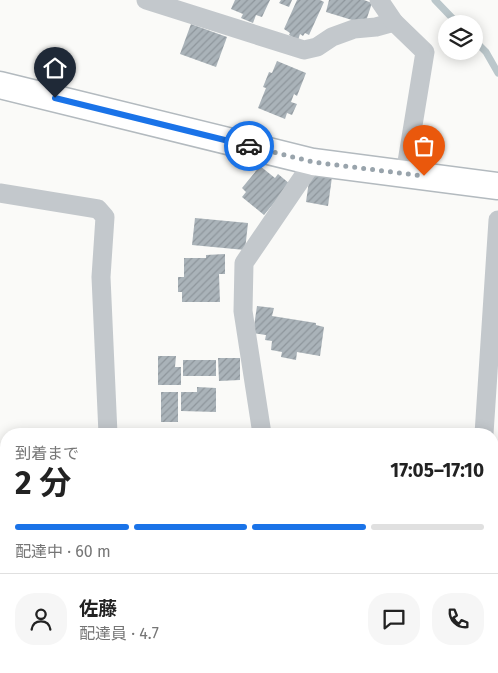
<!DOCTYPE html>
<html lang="ja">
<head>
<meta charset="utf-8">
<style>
	:root { --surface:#fff; --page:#f6f6f6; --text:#222; --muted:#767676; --line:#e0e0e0; --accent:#1a73e8 }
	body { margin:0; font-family:"Fira Sans","Noto Sans JP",sans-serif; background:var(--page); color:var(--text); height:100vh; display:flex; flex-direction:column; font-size:19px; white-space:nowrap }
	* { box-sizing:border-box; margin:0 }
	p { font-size:16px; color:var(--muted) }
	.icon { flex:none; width:28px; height:28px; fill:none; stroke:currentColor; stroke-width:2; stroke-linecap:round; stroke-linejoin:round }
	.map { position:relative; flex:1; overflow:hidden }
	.details { position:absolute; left:0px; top:428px; width:499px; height:246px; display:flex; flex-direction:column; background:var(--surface); border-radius:20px 20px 0 0; box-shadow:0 2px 12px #0003 }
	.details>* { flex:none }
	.controls { position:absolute; left:438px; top:15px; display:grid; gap:10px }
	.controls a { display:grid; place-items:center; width:45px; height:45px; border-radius:50%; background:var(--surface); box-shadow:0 2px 12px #0003; font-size:25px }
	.pin { position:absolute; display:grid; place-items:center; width:42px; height:42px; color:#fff; margin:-51px -21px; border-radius:50% 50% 50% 0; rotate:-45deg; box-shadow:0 0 5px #0007 }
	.pin .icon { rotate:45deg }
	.courier { position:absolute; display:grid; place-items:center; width:50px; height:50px; margin:-25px; border:4px solid #1a73e8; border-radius:50%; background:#fff; color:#222; box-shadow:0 1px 6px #0007 }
	.head em { font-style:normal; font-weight:700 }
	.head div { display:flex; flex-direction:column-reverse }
	.head { display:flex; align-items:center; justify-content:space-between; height:85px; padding:0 15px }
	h1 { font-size:32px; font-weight:700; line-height:38px }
	.bar { display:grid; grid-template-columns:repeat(4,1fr); gap:8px 5px; align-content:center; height:60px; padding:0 15px }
	.bar i { height:6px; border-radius:4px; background:var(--line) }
	.bar .active { background:var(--accent) }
	.bar p { grid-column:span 4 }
	.line { display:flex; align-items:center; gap:12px; padding:0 15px; border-top:1px solid var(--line) }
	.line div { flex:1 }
	.round { display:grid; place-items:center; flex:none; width:52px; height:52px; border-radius:20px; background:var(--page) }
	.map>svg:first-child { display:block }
	.forest { fill:url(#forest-firs) }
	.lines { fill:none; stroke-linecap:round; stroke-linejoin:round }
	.stream { stroke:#bbc7cb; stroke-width:7 }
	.building { fill:url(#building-hatch) }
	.secondary-casing { stroke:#b3babf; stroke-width:29 }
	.street { stroke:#c3c8cc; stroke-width:19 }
	.secondary { stroke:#fff; stroke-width:26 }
	.done { stroke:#99a4ac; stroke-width:5; stroke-dasharray:0 9 }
	.route { stroke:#1a73e8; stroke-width:6 }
</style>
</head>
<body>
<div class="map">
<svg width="498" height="673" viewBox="0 0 498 673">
	<defs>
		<pattern id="forest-firs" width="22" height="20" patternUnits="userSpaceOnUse" patternTransform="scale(1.25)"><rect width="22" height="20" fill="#dadfd7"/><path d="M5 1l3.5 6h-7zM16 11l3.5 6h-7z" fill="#b4b9b4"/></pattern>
		<pattern id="building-hatch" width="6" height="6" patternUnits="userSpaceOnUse" patternTransform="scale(1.25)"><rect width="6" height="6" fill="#aab3b9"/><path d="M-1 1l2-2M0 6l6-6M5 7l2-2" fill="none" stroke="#8e969c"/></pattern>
	</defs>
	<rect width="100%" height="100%" fill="#fafaf8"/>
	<path class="forest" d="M330 668H484V673H331Z"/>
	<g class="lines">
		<g class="stream">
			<path d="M435 0 458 24"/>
			<path d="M474 40 486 52 498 73"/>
		</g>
	</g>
	<g class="building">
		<path d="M235 0H270L262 17 256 15 253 23 241 18 243 14 231 9Z"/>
		<path d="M281 0H292L289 7 279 3Z"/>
		<path d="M297 0H320L324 2 309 35 305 33 303 36 300 34 298 40 289 35 290 33 284 29Z"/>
		<path d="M329 0H364L372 3 365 24 326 12Z"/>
		<path d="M191 24 227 37 216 67 180 54Z"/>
		<path d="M277 61 306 73 297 96 294 94 291 102 297 104 292 115 287 113 285 119 258 108 266 88 263 87 269 72 272 73Z"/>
		<path d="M260 166 275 178 278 174 290 184 264 215 242 197 246 192 242 188Z"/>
		<path d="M310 174 332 177 328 206 306 202Z"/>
		<path d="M195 218 248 223 245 250 192 245Z"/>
		<path d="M225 254V274H219L220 302H182V292H178V277H184V258H206V255Z"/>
		<path d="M257 306 274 308 272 316 316 323V325L324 327 320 356 297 352 296 360 281 357 282 352 271 350 272 341 265 340 266 335 253 333Z"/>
		<path d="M158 356H176L175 367H181V385H158Z"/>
		<path d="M218 358H240V380L219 381Z"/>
		<rect x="183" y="360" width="33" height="16"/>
		<path d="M197 387 216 388V412L181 411V392H197Z"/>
		<rect x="161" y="392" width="17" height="30"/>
		<path d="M40 668H78V673H39Z"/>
		<rect x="95" y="668" width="20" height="5"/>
		<path d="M287 668H321V673H288Z"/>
	</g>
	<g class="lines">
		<defs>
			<path id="secondary" d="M0 85 313 162 498 186"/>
		</defs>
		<use href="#secondary" class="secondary-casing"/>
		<g class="street">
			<path d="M146 0 304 50 317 47 332 37 354 29 376 27 394 22"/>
			<path d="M379 0 394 22 425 52 405 174"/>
			<path d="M0 193 98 209 105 217 101 277 108 434"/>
			<path d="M262 434 243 311 244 263 313 162"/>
			<path d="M484 434 498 220"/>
			<path d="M492 586H498"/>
			<path d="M0 600H6"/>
			<path d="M492 664 495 673"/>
			<path d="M236 668V673"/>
		</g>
		<use href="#secondary" class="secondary"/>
	</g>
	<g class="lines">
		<path class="done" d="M249 146 313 162 424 176"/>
		<path class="route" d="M55 98 249 146"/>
	</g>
</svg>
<div class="controls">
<a><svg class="icon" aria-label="layers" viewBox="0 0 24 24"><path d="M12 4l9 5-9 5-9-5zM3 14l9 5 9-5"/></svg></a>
</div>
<div class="pin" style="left:424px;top:176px;background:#ea580c"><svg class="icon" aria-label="bag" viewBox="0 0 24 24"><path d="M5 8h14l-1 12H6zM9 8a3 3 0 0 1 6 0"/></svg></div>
<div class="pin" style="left:55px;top:98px;background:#1f2937"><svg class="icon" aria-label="home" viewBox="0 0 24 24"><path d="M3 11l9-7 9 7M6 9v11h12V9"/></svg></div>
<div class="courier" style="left:249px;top:146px"><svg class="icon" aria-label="car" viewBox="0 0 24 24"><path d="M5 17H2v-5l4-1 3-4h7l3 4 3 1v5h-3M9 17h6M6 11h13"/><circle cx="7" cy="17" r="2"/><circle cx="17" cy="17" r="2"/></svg></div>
<section class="details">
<div class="head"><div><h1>2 分</h1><p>到着まで</p></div><em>17:05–17:10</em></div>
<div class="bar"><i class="active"></i><i class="active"></i><i class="active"></i><i></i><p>配達中 · 60 m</p></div>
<div class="line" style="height:90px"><a class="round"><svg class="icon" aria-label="person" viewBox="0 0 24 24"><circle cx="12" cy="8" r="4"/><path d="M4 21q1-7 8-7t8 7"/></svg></a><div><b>佐藤</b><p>配達員 · 4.7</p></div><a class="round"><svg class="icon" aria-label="chat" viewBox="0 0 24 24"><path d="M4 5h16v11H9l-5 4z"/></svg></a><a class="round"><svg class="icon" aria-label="phone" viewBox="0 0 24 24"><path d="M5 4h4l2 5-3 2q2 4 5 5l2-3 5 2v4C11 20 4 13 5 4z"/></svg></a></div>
</section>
</div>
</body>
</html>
